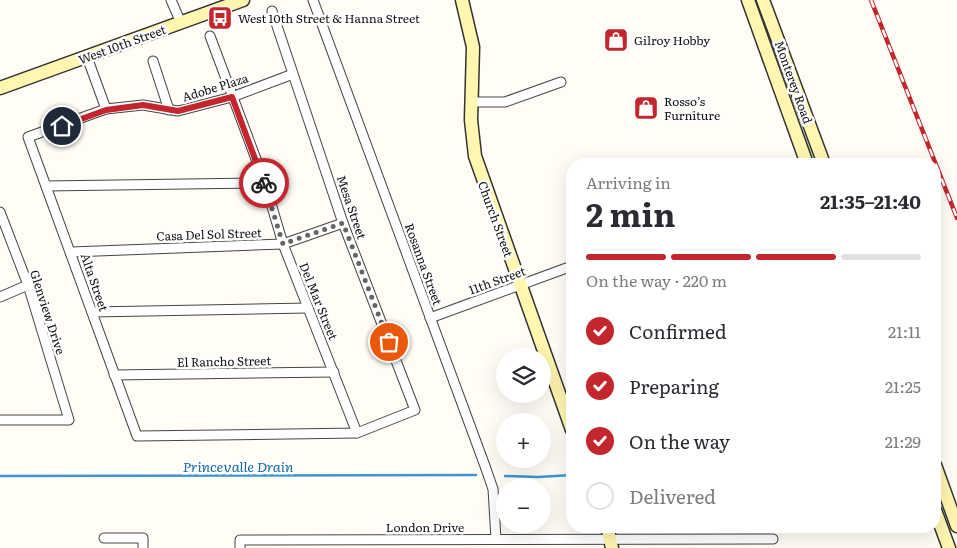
<!DOCTYPE html>
<html lang="en">
<head>
<meta charset="utf-8">
<style>
	:root { --surface:#fff; --page:#f7f7f7; --text:#2b2b33; --muted:#7c7c81; --line:#e1e1e2; --accent:#c4262e }
	body { margin:0; font-family:Literata,serif; background:var(--page); color:var(--text); height:100vh; display:flex; flex-direction:column; font-size:19px; white-space:nowrap }
	* { box-sizing:border-box; margin:0 }
	p { font-size:16px; color:var(--muted) }
	.icon { flex:none; width:28px; height:28px; fill:none; stroke:currentColor; stroke-width:2; stroke-linecap:round; stroke-linejoin:round }
	.map { position:relative; flex:1; overflow:hidden }
	.panel { position:absolute; left:566px; top:158px; width:375px; height:375px; display:flex; flex-direction:column; background:var(--surface); border-radius:20px; box-shadow:0 5px 20px #0002 }
	.panel>* { flex:none }
	.tools { position:absolute; left:496px; top:348px; display:grid; gap:10px }
	.tools a { display:grid; place-items:center; width:55px; height:55px; border-radius:50%; background:var(--surface); box-shadow:0 5px 20px #0002; font-size:25px }
	.pin { position:absolute; display:grid; place-items:center; width:42px; height:42px; color:#fff; margin:-21px; border:2px solid #fff; border-radius:50%; box-shadow:0 1px 5px #0007 }
	.courier { position:absolute; display:grid; place-items:center; width:50px; height:50px; margin:-25px; border:4px solid #c4262e; border-radius:50%; background:#fff; color:#222; box-shadow:0 1px 6px #0007 }
	.headline em { font-style:normal; font-weight:700 }
	.headline div { display:flex; flex-direction:column-reverse }
	.headline { display:flex; align-items:center; justify-content:space-between; height:85px; padding:0 20px }
	h1 { font-size:32px; font-weight:700; line-height:38px }
	.bar { display:grid; grid-template-columns:repeat(4,1fr); gap:8px 5px; align-content:center; height:60px; padding:0 20px }
	.bar i { height:6px; border-radius:4px; background:var(--line) }
	.bar .current { background:var(--accent) }
	.bar p { grid-column:span 4 }
	ol { padding:0 20px; list-style:none }
	li { display:flex; align-items:center; gap:15px; height:55px }
	li p { margin-inline-start:auto }
	li .icon { padding:5px; border-radius:50%; background:var(--accent); color:#fff; stroke-width:4 }
	li:last-child { color:var(--muted) }
	li i { width:28px; height:28px; border:2px solid var(--line); border-radius:50% }
	.map>svg:first-child { display:block }
	.green { fill:#d5ebbd }
	.lines { fill:none; stroke-linecap:round; stroke-linejoin:round }
	.stream { stroke:#3f96cf; stroke-width:2.5 }
	.street-casing { stroke:#444; stroke-width:11 }
	.secondary-casing { stroke:#333; stroke-width:15 }
	.street { stroke:#fff; stroke-width:9 }
	.secondary { stroke:#fff6b0; stroke-width:12 }
	.rail-casing { stroke:#c4262e; stroke-width:4.5 }
	.rail { stroke:#fff; stroke-width:2.5; stroke-dasharray:8; stroke-linecap:butt }
	.done { stroke:#646461; stroke-width:5; stroke-dasharray:0 9 }
	.route { stroke:#c4262e; stroke-width:6 }
	.labels { text-anchor:middle; dominant-baseline:central; stroke-width:5; stroke-linejoin:round; paint-order:stroke }
	.poi-label { font-size:12px; fill:#111; stroke:#fff; text-anchor:start }
	.street-label { font-size:12px; fill:#111; stroke:#fff }
	.water-label { font-size:14px; font-style:italic; fill:#1768a6; stroke:#fff }
</style>
</head>
<body>
<div class="map">
<svg width="957" height="548" viewBox="0 0 957 548">
	<rect width="100%" height="100%" fill="#fffdf5"/>
	<path class="green" d="M805 131 807 132 819 164H812L802 132Z"/>
	<g class="lines">
		<g class="stream">
			<path d="M0 476 476 475"/>
			<path d="M505 476 538 477 572 475"/>
		</g>
		<defs>
			<g id="street">
				<path d="M171 0 181 23"/>
				<path d="M313 0 485 466 493 489 496 539"/>
				<path d="M272 11 343 223 415 410 357 433 137 436 28 137 106 109 143 105 178 111 232 97 293 74"/>
				<path d="M210 36 265 183 283 244 357 433"/>
				<path d="M87 57 106 109"/>
				<path d="M153 61 169 110"/>
				<path d="M473 102H505L561 82"/>
				<path d="M46 186 265 183"/>
				<path d="M0 212 28 285 69 420H0"/>
				<path d="M71 252 283 244 343 223"/>
				<path d="M0 297 28 285"/>
				<path d="M92 312 308 308"/>
				<path d="M430 318 572 266"/>
				<path d="M114 375 334 372"/>
				<path d="M104 538H143V548"/>
				<path d="M240 548V540L773 539"/>
			</g>
			<g id="secondary">
				<path d="M462 0 473 47 471 120 475 156 572 430"/>
				<path d="M748 0 807 164"/>
				<path d="M763 0 824 164"/>
				<path d="M0 88 243 0"/>
				<path d="M935 465 957 526"/>
				<path d="M935 510 949 548"/>
				<path d="M607 526 612 548"/>
			</g>
		</defs>
		<use href="#street" class="street-casing"/>
		<use href="#secondary" class="secondary-casing"/>
		<use href="#street" class="street"/>
		<use href="#secondary" class="secondary"/>
		<defs>
			<path id="rail" d="M871 0 957 218"/>
		</defs>
		<use href="#rail" class="rail-casing"/>
		<use href="#rail" class="rail"/>
	</g>
	<g class="lines">
		<path class="done" d="M264 183 283 244 343 223 389 342"/>
		<path class="route" d="M62 126 106 110 143 105 178 111 232 97 264 183"/>
	</g>
	<defs>
		<symbol id="bus-square" viewBox="-11 -11 22 22"><rect x="-9" y="-9" width="18" height="18" rx="4" fill="#c4262e" stroke="#fff"/><path d="M-5-6H5V4H4V6H2V4H-2V6H-4V4H-5ZM-3.5-4V0h7V-4ZM-3.5 1.2v1.5H-2V1.2ZM2 1.2v1.5H3.5V1.2Z" fill="#fff"/></symbol>
		<symbol id="shop-square" viewBox="-11 -11 22 22"><rect x="-9" y="-9" width="18" height="18" rx="4" fill="#c4262e" stroke="#fff"/><path d="M-5-2.5h2.3a2.7 3.5 0 0 1 5.4 0H5L5.5 6h-11ZM-1.5-2.5h3a1.5 2.3 0 0 0-3 0Z" fill="#fff"/></symbol>
	</defs>
	<g fill-rule="evenodd">
		<use href="#bus-square" x="206" y="4" width="28" height="28"/>
		<use href="#shop-square" x="602" y="26" width="28" height="28"/>
		<use href="#shop-square" x="632" y="94" width="28" height="28"/>
	</g>
	<g class="labels">
		<g class="poi-label">
			<text x="238" y="18">West 10th Street &amp; Hanna Street</text>
			<text x="634" y="40">Gilroy Hobby</text>
			<text x="664" y="101">Rosso’s<tspan x="664" dy="14">Furniture</tspan></text>
		</g>
		<g class="street-label">
			<text transform="translate(122 44) rotate(-20)">West 10th Street</text>
			<text transform="translate(794 82) rotate(70)">Monterey Road</text>
			<text transform="translate(215 87) rotate(-17)">Adobe Plaza</text>
			<text transform="translate(352 207) rotate(71)">Mesa Street</text>
			<text transform="translate(496 219) rotate(70)">Church Street</text>
			<text transform="translate(209 234) rotate(-2)">Casa Del Sol Street</text>
			<text transform="translate(424 264) rotate(70)">Rosanna Street</text>
			<text transform="translate(497 280) rotate(-20)">11th Street</text>
			<text transform="translate(95 282) rotate(71)">Alta Street</text>
			<text transform="translate(319 301) rotate(68)">Del Mar Street</text>
			<text transform="translate(48 312) rotate(72)">Glenview Drive</text>
			<text transform="translate(224 361) rotate(-1)">El Rancho Street</text>
			<text x="425" y="527">London Drive</text>
		</g>
		<g class="water-label">
			<text x="238" y="466">Princevalle Drain</text>
		</g>
	</g>
</svg>
<div class="tools">
<a><svg class="icon" aria-label="layers" viewBox="0 0 24 24"><path d="M12 4l9 5-9 5-9-5zM3 14l9 5 9-5"/></svg></a>
<a>+</a>
<a>−</a>
</div>
<div class="pin" style="left:389px;top:342px;background:#ea580c"><svg class="icon" aria-label="bag" viewBox="0 0 24 24"><path d="M5 8h14l-1 12H6zM9 8a3 3 0 0 1 6 0"/></svg></div>
<div class="pin" style="left:62px;top:126px;background:#1f2937"><svg class="icon" aria-label="home" viewBox="0 0 24 24"><path d="M3 11l9-7 9 7M6 9v11h12V9"/></svg></div>
<div class="courier" style="left:264px;top:183px"><svg class="icon" aria-label="bike" viewBox="0 0 24 24"><circle cx="6" cy="16" r="4"/><circle cx="18" cy="16" r="4"/><path d="M6 16l4-8h5l3 8M10 8l3 8H6M13 5h3"/></svg></div>
<section class="panel">
<div class="headline"><div><h1>2 min</h1><p>Arriving in</p></div><em>21:35–21:40</em></div>
<div class="bar"><i class="current"></i><i class="current"></i><i class="current"></i><i></i><p>On the way · 220 m</p></div>
<ol>
<li><svg class="icon" aria-label="check" viewBox="0 0 24 24"><path d="M5 12l5 5 9-10"/></svg>Confirmed<p>21:11</p></li>
<li><svg class="icon" aria-label="check" viewBox="0 0 24 24"><path d="M5 12l5 5 9-10"/></svg>Preparing<p>21:25</p></li>
<li><svg class="icon" aria-label="check" viewBox="0 0 24 24"><path d="M5 12l5 5 9-10"/></svg>On the way<p>21:29</p></li>
<li><i></i>Delivered</li>
</ol>
</section>
</div>
</body>
</html>
